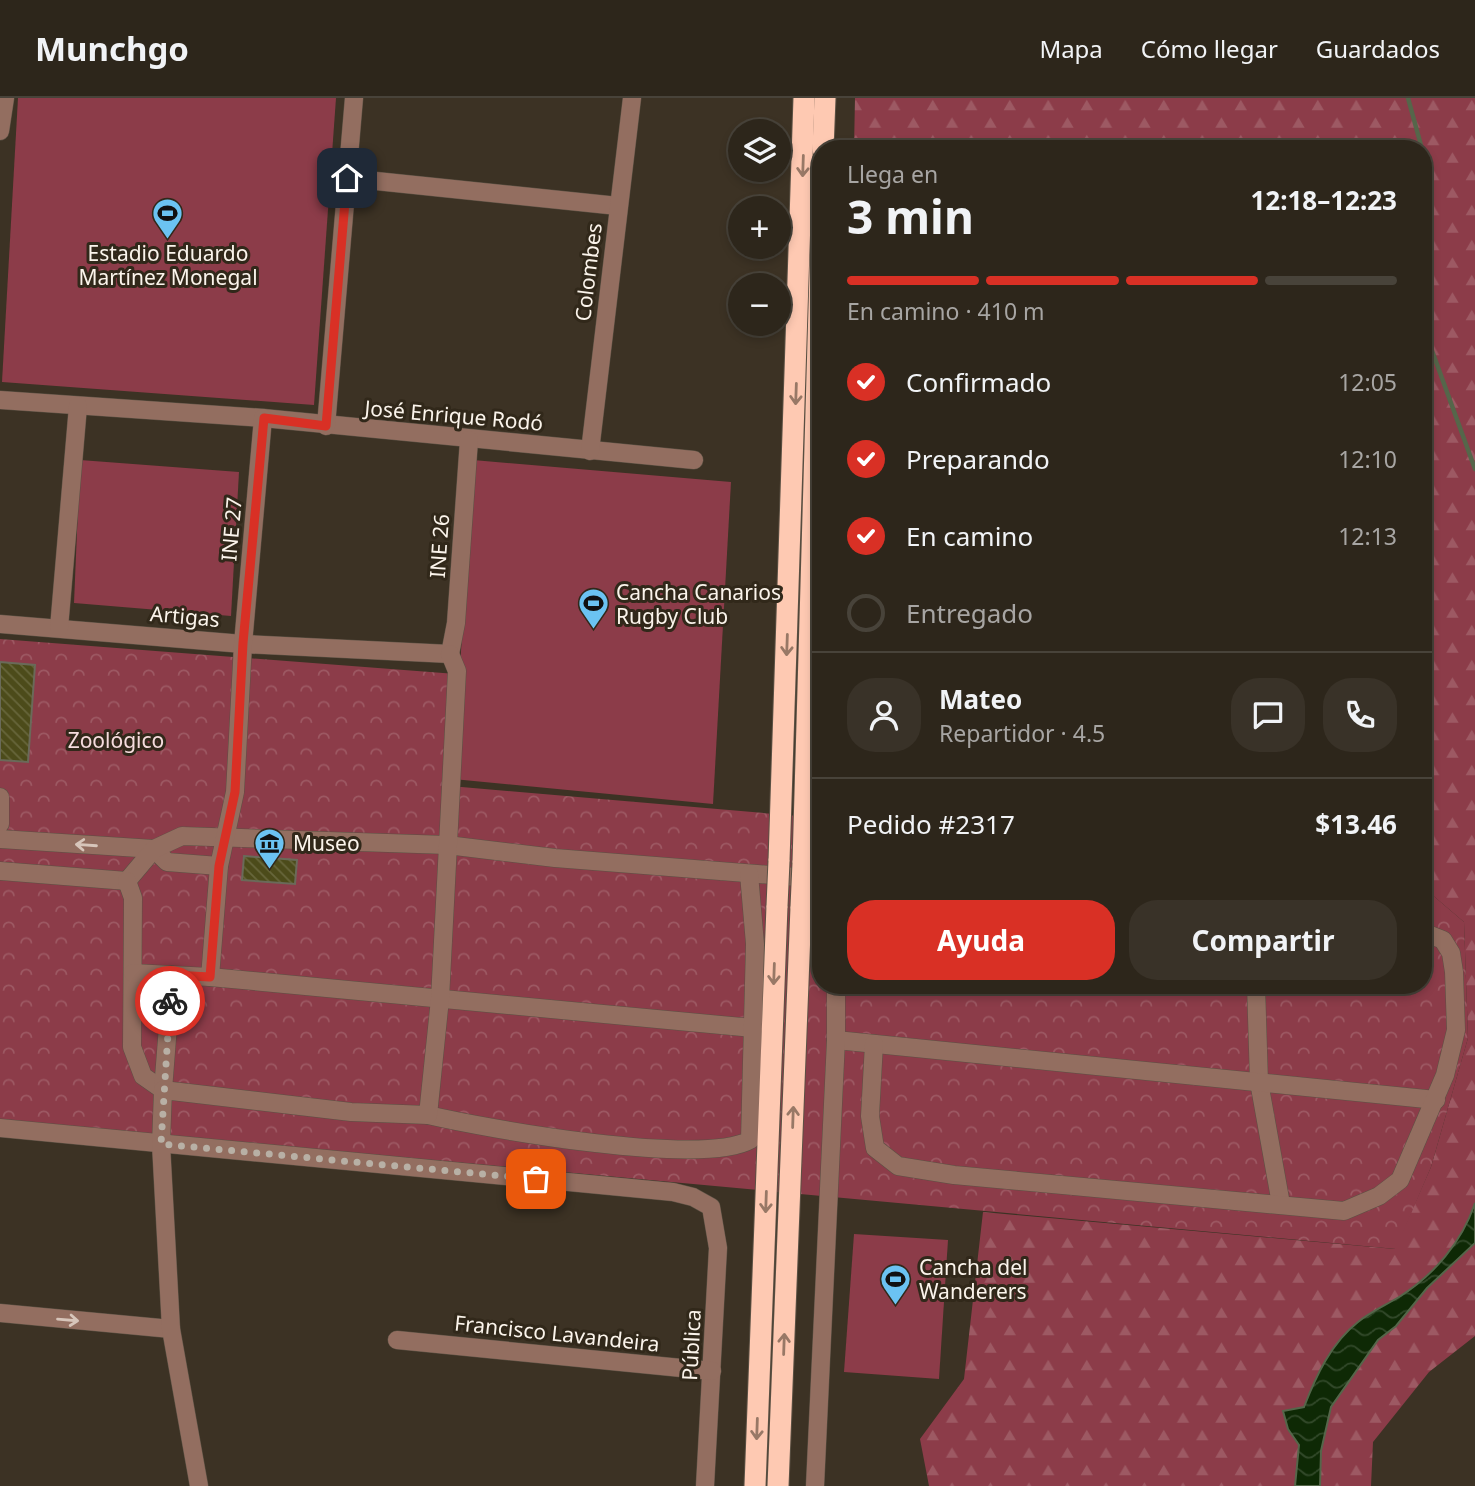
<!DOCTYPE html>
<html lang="es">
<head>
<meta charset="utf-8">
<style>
	:root { --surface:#2d261b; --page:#393228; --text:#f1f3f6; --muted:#a7a5a3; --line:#48433a; --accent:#d93025 }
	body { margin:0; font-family:"Noto Sans",sans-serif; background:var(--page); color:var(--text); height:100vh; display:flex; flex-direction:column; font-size:26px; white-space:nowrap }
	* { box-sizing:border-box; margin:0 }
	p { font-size:23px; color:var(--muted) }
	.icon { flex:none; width:38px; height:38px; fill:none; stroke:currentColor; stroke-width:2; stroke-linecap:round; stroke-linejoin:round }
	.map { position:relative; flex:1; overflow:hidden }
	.side { position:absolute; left:812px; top:42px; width:620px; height:854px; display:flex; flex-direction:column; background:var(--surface); border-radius:28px; box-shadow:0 4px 10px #0003,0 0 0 2px var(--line) }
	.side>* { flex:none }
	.buttons { position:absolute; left:728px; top:21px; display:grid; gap:14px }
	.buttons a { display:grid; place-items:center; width:63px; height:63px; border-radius:50%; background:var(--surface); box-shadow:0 4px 10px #0003,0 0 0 2px var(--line); font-size:35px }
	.pin { position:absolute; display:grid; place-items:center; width:60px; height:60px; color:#fff; margin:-30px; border-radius:14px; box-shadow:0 4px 10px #0006 }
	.courier { position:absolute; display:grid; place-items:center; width:70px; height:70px; margin:-35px; border:5px solid #d93025; border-radius:50%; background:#fff; color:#222; box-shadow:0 2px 9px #0007 }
	.headline em { font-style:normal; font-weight:700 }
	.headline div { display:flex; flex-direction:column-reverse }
	.headline { display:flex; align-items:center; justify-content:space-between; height:119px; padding:0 35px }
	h1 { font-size:46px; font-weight:700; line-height:52px }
	.bar { display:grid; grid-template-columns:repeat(4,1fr); gap:10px 7px; align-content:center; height:84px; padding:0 35px }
	.bar i { height:9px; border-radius:5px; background:var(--line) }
	.bar .selected { background:var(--accent) }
	.bar p { grid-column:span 4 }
	.line { display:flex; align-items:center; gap:18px; padding:0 35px; border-top:2px solid var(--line) }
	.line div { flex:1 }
	.round { display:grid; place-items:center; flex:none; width:74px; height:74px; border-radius:28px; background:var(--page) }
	ol { padding:0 35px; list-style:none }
	li { display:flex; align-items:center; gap:21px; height:77px }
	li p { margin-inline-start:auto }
	li .icon { padding:7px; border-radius:50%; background:var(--accent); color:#fff; stroke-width:4 }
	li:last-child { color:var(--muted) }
	li i { width:38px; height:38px; border:4px solid var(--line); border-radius:50% }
	.primary-button { display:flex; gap:14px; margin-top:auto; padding:14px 35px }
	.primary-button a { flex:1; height:80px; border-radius:28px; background:var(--accent); color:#fff; font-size:28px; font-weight:700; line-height:80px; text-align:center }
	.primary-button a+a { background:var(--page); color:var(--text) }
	header { display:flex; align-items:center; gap:42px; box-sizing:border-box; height:98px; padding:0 35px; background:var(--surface); border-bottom:2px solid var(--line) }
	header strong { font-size:33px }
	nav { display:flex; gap:38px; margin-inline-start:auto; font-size:24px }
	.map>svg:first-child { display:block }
	.grass { fill:#8c3c49 }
	.forest { fill:url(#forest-firs) }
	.park { fill:url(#park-crowns) }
	.water { fill:url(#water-waves); stroke:#55664a; stroke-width:2 }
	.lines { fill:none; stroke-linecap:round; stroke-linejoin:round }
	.stream { stroke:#55664a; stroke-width:4.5 }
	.building { fill:url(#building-back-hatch); stroke:#6a6a59; stroke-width:2 }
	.minor-casing { stroke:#5b5144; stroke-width:19 }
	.highway-casing { stroke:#5b5144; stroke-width:23 }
	.minor { stroke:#936e60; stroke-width:18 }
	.highway { stroke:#fec9b2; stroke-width:21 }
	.highway-bridge-casing { stroke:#5b5144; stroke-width:23; stroke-linecap:butt }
	.highway-bridge { stroke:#fec9b2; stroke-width:21 }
	.oneway { stroke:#987866 }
	.oneway2 { stroke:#d7c5ba }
	.done { stroke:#b8b0a5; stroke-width:7; stroke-dasharray:0 12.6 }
	.route { stroke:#d93025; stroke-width:9 }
	.labels { text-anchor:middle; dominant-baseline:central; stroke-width:6; stroke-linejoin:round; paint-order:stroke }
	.poi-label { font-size:21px; fill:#fbf4eb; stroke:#31281a; text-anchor:start }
	.street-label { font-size:21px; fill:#fbf4eb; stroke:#31281a }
	.park-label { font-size:21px; fill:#f6dcde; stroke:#31281a }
</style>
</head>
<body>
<header>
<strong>Munchgo</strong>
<nav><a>Mapa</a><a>Cómo llegar</a><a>Guardados</a></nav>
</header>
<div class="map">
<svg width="1475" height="1388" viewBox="0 0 1475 1388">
	<defs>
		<pattern id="forest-firs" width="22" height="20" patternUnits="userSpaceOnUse" patternTransform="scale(1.75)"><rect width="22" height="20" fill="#8c3c49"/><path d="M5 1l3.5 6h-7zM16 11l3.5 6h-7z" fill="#9d5963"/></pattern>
		<pattern id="park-crowns" width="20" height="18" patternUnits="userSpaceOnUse" patternTransform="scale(1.75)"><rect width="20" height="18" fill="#8c3c49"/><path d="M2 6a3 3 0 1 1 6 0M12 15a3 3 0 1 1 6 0" fill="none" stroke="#9d5963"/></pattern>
		<pattern id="water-waves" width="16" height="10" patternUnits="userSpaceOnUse" patternTransform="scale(1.75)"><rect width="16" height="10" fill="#0e2905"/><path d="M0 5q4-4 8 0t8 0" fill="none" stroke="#32492a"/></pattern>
		<pattern id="building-back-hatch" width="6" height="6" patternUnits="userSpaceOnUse" patternTransform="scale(1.75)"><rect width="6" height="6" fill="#4c4b1a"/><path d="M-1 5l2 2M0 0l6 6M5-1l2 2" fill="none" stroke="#67663b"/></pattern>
	</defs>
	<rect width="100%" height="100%" fill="#3c3224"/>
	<g class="grass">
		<path d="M18 0H336L314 307 2 284Z"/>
		<path d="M80 362 239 374 231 518 74 505Z"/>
		<path d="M473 362 731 384 713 706 453 681Z"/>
		<path d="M854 1136 948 1142 939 1281 844 1274Z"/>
	</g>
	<path class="forest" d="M855 0H1475V1238L1429 1274 1373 1344 1371 1388H929L920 1341 964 1281 983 1114 1395 1151 1431 1069 1468 940 1464 824 1423 789V51H854Z"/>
	<path class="park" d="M0 541 456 576 450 688 821 720V887H1423V789L1464 824 1468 940 1431 1069 1396 1151 0 1022Z"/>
	<path class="water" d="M1475 1105V1145L1427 1190 1396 1228 1378 1242 1331 1309 1321 1353 1320 1388H1295L1299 1347 1288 1331 1283 1313 1304 1309C1316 1278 1331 1245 1358 1224 1370 1214 1386 1207 1399 1199 1434 1177 1462 1144 1475 1105Z"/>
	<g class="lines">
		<g class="stream">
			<path d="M1408 0 1422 51"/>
			<path d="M1423 51 1427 62 1423 117"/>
			<path d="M1423 128 1431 250 1475 371"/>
		</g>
	</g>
	<g class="building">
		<path d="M0 564 35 567 28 664 0 662Z"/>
		<path d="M244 758 297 762 295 786 242 782Z"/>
	</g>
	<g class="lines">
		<defs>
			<g id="minor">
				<path d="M0 33 5 0"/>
				<path d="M347 80 618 108"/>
				<path d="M0 302 263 320 694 362"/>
				<path d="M326 328 354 0"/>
				<path d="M590 353 632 0"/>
				<path d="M0 526 243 546 450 556"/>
				<path d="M59 530 78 308"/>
				<path d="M450 556 456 525 469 342"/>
				<path d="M0 699V726"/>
				<path d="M0 741 154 751 167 764 219 768"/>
				<path d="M0 773 127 783"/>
				<path d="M127 783 154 751 182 738 447 747 555 760 821 781"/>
				<path d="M127 783 133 800 132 949 143 978 163 992"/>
				<path d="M133 875 210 879 753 930"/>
				<path d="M210 879 219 768 235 694 243 546 263 320"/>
				<path d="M1256 887 1259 984 1281 1106"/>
				<path d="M836 942 1436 1002"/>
				<path d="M874 946 870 1018 875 1050 898 1068 954 1077 1344 1113 1379 1098 1400 1082 1445 977 1456 932 1454 874 1451 855 1443 842 1423 834"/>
				<path d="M163 992 172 877"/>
				<path d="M428 1017C488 1031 702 1069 750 1042L755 846 749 776"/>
				<path d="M0 1030 673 1094 693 1099 711 1109 718 1150 705 1388"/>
				<path d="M0 1215 171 1231"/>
				<path d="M397 1242 712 1273"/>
				<path d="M199 1388 171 1231 161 1046 163 992 351 1014 428 1017 440 901 457 573 450 556"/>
				<path d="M815 1388 836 942V887"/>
			</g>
			<g id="highway">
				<path d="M823 51 825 0"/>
				<path d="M779 763 804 0"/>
				<path d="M803 765 821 140"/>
				<path d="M755 1388 777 808"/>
				<path d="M778 1388 801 809"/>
			</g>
		</defs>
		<use href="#minor" class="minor-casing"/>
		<use href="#highway" class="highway-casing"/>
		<use href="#minor" class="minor"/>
		<use href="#highway" class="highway"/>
		<defs>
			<g id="highway-bridge">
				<path d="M777 808 779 763"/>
				<path d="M801 809 803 765"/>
			</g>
		</defs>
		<use href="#highway-bridge" class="highway-bridge-casing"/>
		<use href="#highway-bridge" class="highway-bridge"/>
	</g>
	<defs><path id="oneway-shaft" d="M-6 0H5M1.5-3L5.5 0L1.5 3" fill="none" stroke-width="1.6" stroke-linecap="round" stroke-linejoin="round" transform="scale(1.75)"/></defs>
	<g class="oneway">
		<use href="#oneway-shaft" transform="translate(803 68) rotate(92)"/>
		<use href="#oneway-shaft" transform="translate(796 296) rotate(92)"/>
		<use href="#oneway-shaft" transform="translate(787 547) rotate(92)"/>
		<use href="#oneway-shaft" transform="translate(774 876) rotate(92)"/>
		<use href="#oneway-shaft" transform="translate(793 1019) rotate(-88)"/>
		<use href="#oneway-shaft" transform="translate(766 1104) rotate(92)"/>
		<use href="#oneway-shaft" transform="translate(784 1246) rotate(-88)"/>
		<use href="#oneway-shaft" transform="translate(757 1331) rotate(92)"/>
	</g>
	<g class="oneway2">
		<use href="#oneway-shaft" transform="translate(86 747) rotate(-176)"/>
		<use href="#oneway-shaft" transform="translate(68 1222) rotate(5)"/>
	</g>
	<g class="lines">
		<path class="done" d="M170 903 161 1046 536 1081"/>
		<path class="route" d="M170 903 172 877 210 879 219 768 235 694 243 545 264 320 326 328 347 80"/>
	</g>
	<defs>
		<symbol id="stadium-pin" viewBox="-11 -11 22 30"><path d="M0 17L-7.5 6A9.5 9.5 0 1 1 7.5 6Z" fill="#6bc3f2" stroke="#31281a"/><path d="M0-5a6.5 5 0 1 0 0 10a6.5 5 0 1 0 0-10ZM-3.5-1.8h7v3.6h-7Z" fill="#111"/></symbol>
		<symbol id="museum-pin" viewBox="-11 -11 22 30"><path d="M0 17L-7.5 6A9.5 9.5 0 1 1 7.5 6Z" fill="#6bc3f2" stroke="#31281a"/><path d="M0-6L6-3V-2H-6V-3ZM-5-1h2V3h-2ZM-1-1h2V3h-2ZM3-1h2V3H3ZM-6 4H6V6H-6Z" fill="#111"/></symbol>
	</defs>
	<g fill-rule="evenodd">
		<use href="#stadium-pin" x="150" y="98" width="35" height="47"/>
		<use href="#stadium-pin" x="576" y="488" width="35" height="47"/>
		<use href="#museum-pin" x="252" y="728" width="35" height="47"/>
		<use href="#stadium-pin" x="878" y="1164" width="35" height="47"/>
	</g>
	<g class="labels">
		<g class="poi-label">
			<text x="168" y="155" text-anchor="middle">Estadio Eduardo<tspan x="168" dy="24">Martínez Monegal</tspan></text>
			<text x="616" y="494">Cancha Canarios<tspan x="616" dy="24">Rugby Club</tspan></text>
			<text x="293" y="745">Museo</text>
			<text x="919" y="1169">Cancha del<tspan x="919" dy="24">Wanderers</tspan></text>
		</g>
		<g class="street-label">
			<text transform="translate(588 174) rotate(-83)">Colombes</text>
			<text transform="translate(454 317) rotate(5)">José Enrique Rodó</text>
			<text transform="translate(231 431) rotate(-85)">INE 27</text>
			<text transform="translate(439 448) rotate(-86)">INE 26</text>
			<text transform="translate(185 518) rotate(5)">Artigas</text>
			<text transform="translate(557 1235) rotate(6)">Francisco Lavandeira</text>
			<text transform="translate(691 1247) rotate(-87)">Pública</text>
		</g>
		<g class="park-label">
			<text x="116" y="642">Zoológico</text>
		</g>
	</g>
</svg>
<div class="buttons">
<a><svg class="icon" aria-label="layers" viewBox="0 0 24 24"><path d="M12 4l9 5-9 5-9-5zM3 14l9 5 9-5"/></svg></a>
<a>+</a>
<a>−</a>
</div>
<div class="pin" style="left:536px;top:1081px;background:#ea580c"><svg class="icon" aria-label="bag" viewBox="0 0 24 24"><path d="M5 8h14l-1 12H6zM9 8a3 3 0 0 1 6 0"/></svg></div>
<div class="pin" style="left:347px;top:80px;background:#1f2937"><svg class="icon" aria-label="home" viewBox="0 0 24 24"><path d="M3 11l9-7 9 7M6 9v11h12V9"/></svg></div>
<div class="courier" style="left:170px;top:903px"><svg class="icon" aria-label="bike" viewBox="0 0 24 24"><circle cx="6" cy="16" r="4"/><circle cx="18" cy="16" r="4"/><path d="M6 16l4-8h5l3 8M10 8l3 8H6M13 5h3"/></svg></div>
<section class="side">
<div class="headline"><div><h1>3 min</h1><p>Llega en</p></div><em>12:18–12:23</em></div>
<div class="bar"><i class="selected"></i><i class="selected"></i><i class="selected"></i><i></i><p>En camino · 410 m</p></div>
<ol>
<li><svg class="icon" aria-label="check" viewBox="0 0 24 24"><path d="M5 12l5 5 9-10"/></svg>Confirmado<p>12:05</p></li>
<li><svg class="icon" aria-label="check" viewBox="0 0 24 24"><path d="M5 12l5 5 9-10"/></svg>Preparando<p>12:10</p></li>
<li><svg class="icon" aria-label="check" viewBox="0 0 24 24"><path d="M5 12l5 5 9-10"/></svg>En camino<p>12:13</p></li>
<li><i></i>Entregado</li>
</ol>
<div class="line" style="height:126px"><a class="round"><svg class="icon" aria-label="person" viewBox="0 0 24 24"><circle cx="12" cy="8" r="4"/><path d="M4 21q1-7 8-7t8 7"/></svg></a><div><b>Mateo</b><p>Repartidor · 4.5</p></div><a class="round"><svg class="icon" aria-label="chat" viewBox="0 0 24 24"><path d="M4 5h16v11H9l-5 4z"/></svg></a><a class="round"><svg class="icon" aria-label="phone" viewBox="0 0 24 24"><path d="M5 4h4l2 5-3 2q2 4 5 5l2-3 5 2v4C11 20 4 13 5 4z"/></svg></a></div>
<div class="line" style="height:91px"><div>Pedido #2317</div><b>$13.46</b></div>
<div class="primary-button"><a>Ayuda</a><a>Compartir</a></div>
</section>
</div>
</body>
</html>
